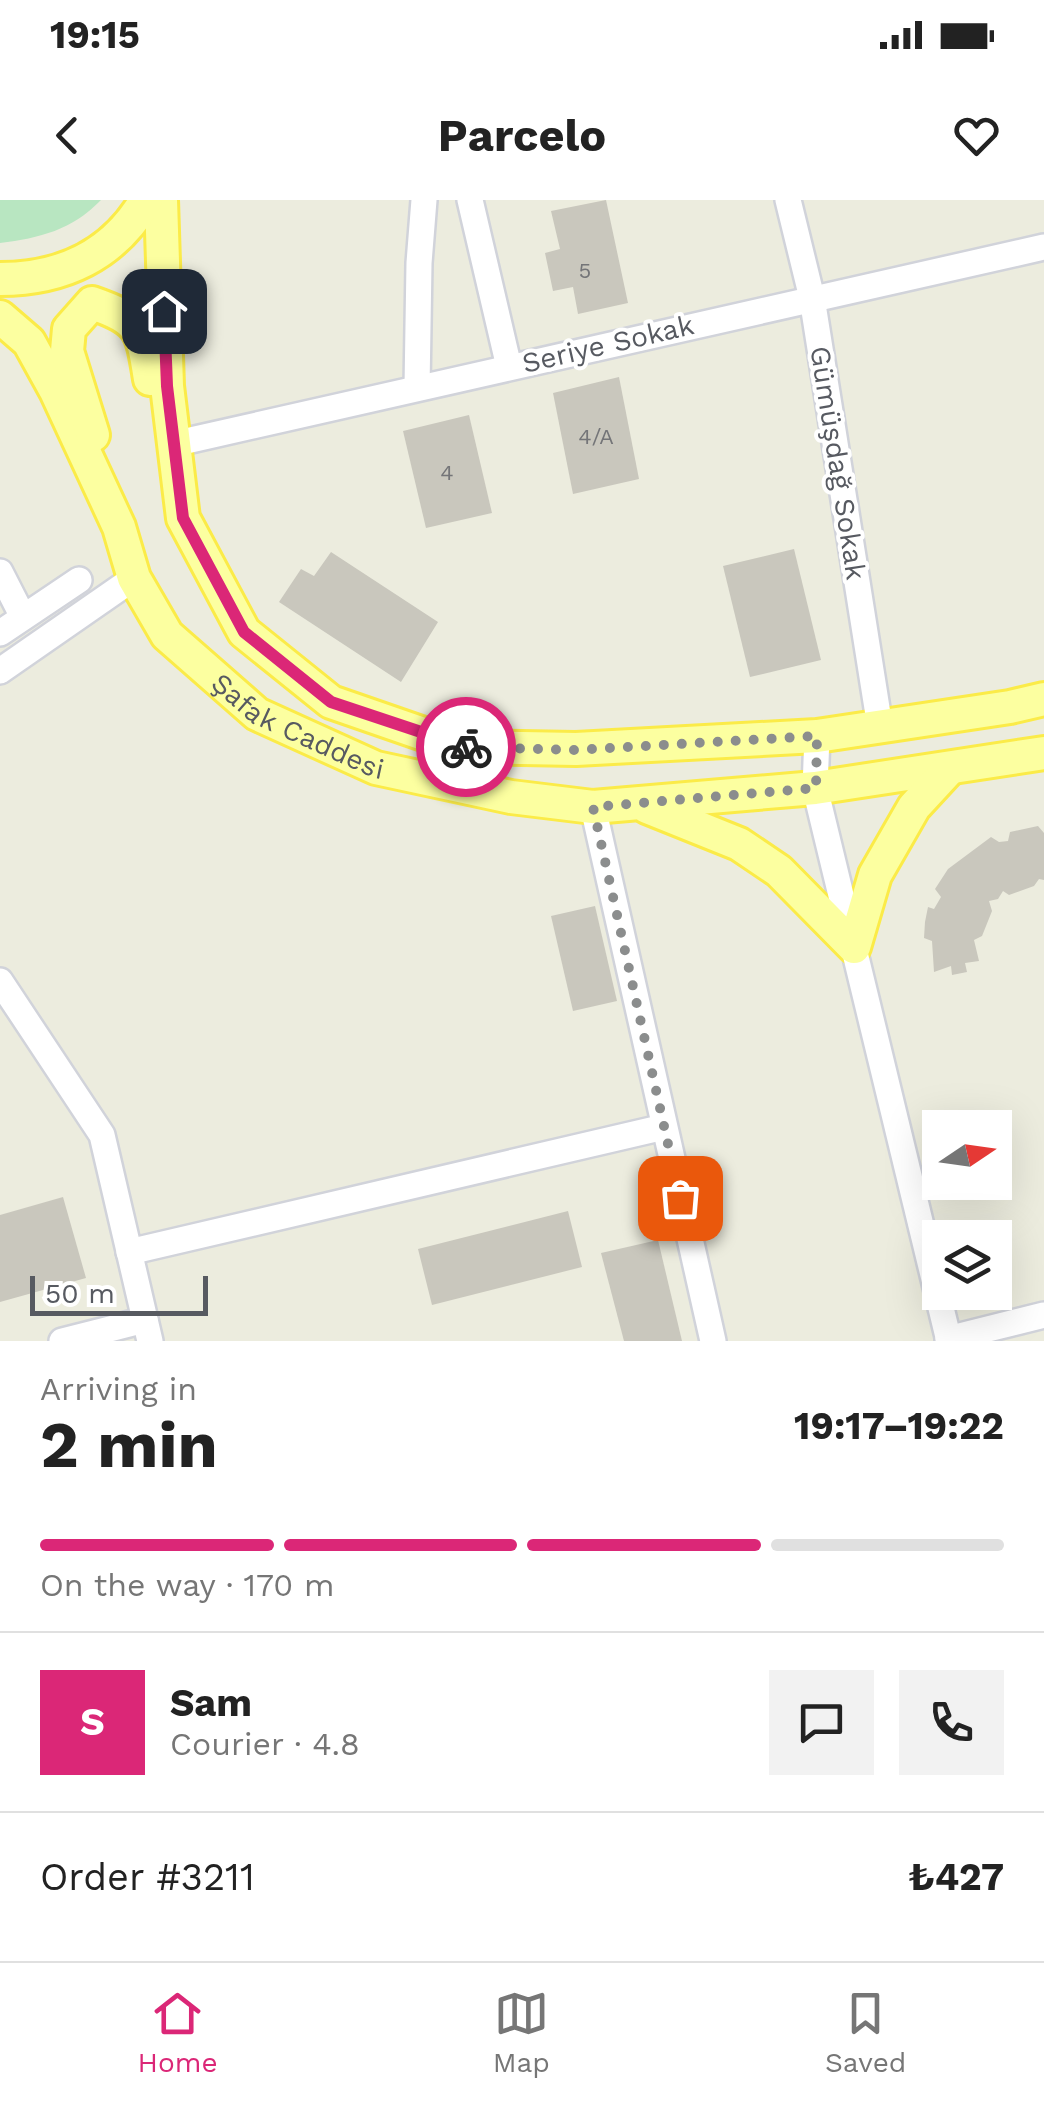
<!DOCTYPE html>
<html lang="en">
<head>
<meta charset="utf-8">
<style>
	:root { --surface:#fff; --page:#f2f2f2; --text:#222; --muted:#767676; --line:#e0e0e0; --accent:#db2777 }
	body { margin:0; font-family:"Work Sans",sans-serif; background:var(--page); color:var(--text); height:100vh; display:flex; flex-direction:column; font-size:38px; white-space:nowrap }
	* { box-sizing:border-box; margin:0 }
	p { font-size:32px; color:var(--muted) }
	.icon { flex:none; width:55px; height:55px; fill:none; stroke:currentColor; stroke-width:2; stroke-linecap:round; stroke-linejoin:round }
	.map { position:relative; height:1141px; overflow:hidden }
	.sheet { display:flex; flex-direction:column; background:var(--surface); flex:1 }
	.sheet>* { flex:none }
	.needle { width:65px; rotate:77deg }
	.controls { position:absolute; left:922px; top:910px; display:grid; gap:20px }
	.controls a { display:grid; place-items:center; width:90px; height:90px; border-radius:0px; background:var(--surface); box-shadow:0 10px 40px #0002; font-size:50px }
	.scale { position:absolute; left:30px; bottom:25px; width:178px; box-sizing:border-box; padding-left:10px; border:5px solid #575a61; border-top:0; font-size:28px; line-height:35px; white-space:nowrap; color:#575a61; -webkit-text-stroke:8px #fff; paint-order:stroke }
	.pin { position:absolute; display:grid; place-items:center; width:85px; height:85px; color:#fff; margin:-42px; border-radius:20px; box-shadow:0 5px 15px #0006 }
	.courier { position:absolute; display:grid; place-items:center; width:100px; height:100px; margin:-50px; border:8px solid #db2777; border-radius:50%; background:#fff; color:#222; box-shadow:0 2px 12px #0007 }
	.head em { font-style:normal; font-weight:700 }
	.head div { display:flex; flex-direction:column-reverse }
	.head { display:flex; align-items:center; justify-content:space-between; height:170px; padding:0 40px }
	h1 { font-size:65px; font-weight:700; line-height:75px }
	.bar { display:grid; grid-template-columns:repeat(4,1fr); gap:15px 10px; align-content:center; height:120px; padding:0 40px }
	.bar i { height:12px; border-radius:8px; background:var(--line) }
	.bar .active { background:var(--accent) }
	.bar p { grid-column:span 4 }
	.line { display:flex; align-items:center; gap:25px; padding:0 40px; border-top:2px solid var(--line) }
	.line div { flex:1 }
	.round { display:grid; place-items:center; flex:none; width:105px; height:105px; border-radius:0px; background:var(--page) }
	.status { display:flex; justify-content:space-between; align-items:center; height:70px; padding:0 50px; background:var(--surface); direction:ltr }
	.status svg { height:28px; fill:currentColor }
	header { display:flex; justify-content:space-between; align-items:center; height:130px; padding:0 40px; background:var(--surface); font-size:45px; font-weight:700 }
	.tab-bar { display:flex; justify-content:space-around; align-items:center; height:140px; border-top:2px solid var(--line); background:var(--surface); font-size:28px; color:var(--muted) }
	.tab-bar a { display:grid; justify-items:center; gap:5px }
	.tab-bar .active { color:var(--accent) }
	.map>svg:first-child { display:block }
	.green { fill:#b8e6c1 }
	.building { fill:#c9c7bd }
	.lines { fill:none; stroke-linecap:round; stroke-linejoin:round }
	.minor-casing { stroke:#d1d3da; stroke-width:30 }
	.major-casing { stroke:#fbeb48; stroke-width:38 }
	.minor { stroke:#fff; stroke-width:25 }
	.major { stroke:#fcffa0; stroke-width:32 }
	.done { stroke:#8b8d8d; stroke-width:10; stroke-dasharray:0 18 }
	.route { stroke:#db2777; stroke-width:12 }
	.labels { text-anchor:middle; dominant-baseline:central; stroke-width:8; stroke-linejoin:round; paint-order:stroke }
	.number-label { font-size:22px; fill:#747578 }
	.street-label { font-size:28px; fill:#575a61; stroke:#fff }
</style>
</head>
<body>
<div class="status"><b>19:15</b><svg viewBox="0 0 49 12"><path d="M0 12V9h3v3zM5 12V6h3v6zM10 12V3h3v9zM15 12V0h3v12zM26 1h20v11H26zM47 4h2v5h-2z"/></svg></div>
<header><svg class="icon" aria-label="back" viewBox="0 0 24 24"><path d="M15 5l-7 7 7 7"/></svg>Parcelo<svg class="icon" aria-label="heart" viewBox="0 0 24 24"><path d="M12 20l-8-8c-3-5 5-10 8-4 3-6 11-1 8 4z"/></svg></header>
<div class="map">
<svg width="1044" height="1141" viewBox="0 0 1044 1141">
	<rect width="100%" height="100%" fill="#ececde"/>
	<path class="green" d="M0 0H101C72 30 40 38 0 43Z"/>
	<g class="building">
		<path d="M606 0 628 103 578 114 573 87 553 91 545 53 560 49 551 11Z"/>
		<path d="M619 177 639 279 573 294 553 193Z"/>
		<path d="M469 215 492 313 426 328 403 231Z"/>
		<path d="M794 349 821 460 750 477 723 366Z"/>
		<path d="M331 352 438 422 401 482 279 402 301 369 314 376Z"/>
		<path d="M1038 626 1044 633V680L1039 679 1034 686 1009 695 1003 691 998 699 989 701 992 711 982 736 974 740 979 761 965 763 967 772 952 775 951 766 934 772 932 741 924 738 925 722 928 707 934 709 941 697 935 689 948 669 991 637 999 642 1008 641 1010 632Z"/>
		<path d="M595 706 617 801 573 811 551 716Z"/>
		<path d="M63 997 86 1078 0 1102V1015Z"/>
		<path d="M568 1011 582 1067 432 1105 418 1049Z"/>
		<path d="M658 1040 682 1141H624L601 1053Z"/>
	</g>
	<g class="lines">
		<defs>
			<g id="minor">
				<path d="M470 0 509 167"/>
				<path d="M788 0 812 98 880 527"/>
				<path d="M417 188 419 63 424 0"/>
				<path d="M173 244 1044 47"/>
				<path d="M0 372 23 417"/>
				<path d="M0 433 79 380"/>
				<path d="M0 471 134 378"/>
				<path d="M817 536 815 588 949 1141"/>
				<path d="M593 607 713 1141"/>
				<path d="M0 781 102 935 150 1141"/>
				<path d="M129 1052 664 927"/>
				<path d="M948 1139 1044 1115"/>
				<path d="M62 1141 145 1120"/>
			</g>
			<g id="major">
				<path d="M161 0 167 186 183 318 244 432 331 502 461 547 576 549 817 536 1010 507 1044 499"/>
				<path d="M0 79C63 79 114 55 146 0"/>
				<path id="s1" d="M0 117 29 142 56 191 119 327 134 378 167 435 257 514 376 568 511 597 593 607 815 588 1044 553"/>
				<path d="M93 235 67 151 69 129 92 103C141 120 142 129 150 179"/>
				<path d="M647 607 739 644 779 671 854 747 875 675 914 607 950 568"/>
			</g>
		</defs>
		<use href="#minor" class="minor-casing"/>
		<use href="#major" class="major-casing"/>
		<use href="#minor" class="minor"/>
		<use href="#major" class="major"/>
	</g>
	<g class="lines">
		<path class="done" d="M466 547 576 550 817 536 816 588 593 607 680 998"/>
		<path class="route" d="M164 111 167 186 183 318 244 432 331 502 466 547"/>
	</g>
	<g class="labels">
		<g class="number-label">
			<text x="585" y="70">5</text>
			<text x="596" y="236">4/A</text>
			<text x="447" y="272">4</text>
		</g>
		<g class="street-label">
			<text transform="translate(608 144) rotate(-13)">Seriye Sokak</text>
			<text transform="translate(838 263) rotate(81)">Gümüşdağ Sokak</text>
			<text stroke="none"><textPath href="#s1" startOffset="525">Şafak Caddesi</textPath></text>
		</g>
	</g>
</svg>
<div class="controls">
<a><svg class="needle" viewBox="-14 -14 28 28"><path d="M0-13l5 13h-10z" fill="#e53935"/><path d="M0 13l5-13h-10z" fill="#767676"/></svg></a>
<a><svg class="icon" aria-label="layers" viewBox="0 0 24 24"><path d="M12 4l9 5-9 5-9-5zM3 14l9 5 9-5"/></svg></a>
</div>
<div class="scale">50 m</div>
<div class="pin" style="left:680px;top:998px;background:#ea580c"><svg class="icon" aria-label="bag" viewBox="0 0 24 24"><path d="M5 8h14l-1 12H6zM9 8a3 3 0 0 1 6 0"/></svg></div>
<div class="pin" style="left:164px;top:111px;background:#1f2937"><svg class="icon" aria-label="home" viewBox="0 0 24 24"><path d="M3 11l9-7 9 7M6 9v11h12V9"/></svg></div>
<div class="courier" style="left:466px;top:547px"><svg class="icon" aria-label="bike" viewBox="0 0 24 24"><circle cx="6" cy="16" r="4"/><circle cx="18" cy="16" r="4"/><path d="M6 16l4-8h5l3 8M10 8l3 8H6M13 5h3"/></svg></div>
</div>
<section class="sheet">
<div class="head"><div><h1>2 min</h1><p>Arriving in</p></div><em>19:17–19:22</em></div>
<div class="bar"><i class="active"></i><i class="active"></i><i class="active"></i><i></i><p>On the way · 170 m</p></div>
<div class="line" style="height:180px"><b class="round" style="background:var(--accent);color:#fff">S</b><div><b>Sam</b><p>Courier · 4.8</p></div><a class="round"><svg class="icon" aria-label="chat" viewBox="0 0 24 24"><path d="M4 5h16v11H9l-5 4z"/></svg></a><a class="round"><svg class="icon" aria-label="phone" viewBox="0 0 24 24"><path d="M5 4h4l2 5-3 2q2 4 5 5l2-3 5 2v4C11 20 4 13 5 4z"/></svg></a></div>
<div class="line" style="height:130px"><div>Order #3211</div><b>₺427</b></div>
</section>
<nav class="tab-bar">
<a class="active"><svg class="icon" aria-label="home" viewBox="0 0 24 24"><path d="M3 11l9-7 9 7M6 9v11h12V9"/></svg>Home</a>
<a><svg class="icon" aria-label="map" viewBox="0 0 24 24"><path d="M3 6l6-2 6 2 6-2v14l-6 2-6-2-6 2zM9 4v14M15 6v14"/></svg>Map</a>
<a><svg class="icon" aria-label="saved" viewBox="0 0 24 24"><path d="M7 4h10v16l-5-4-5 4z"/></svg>Saved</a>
</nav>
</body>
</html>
